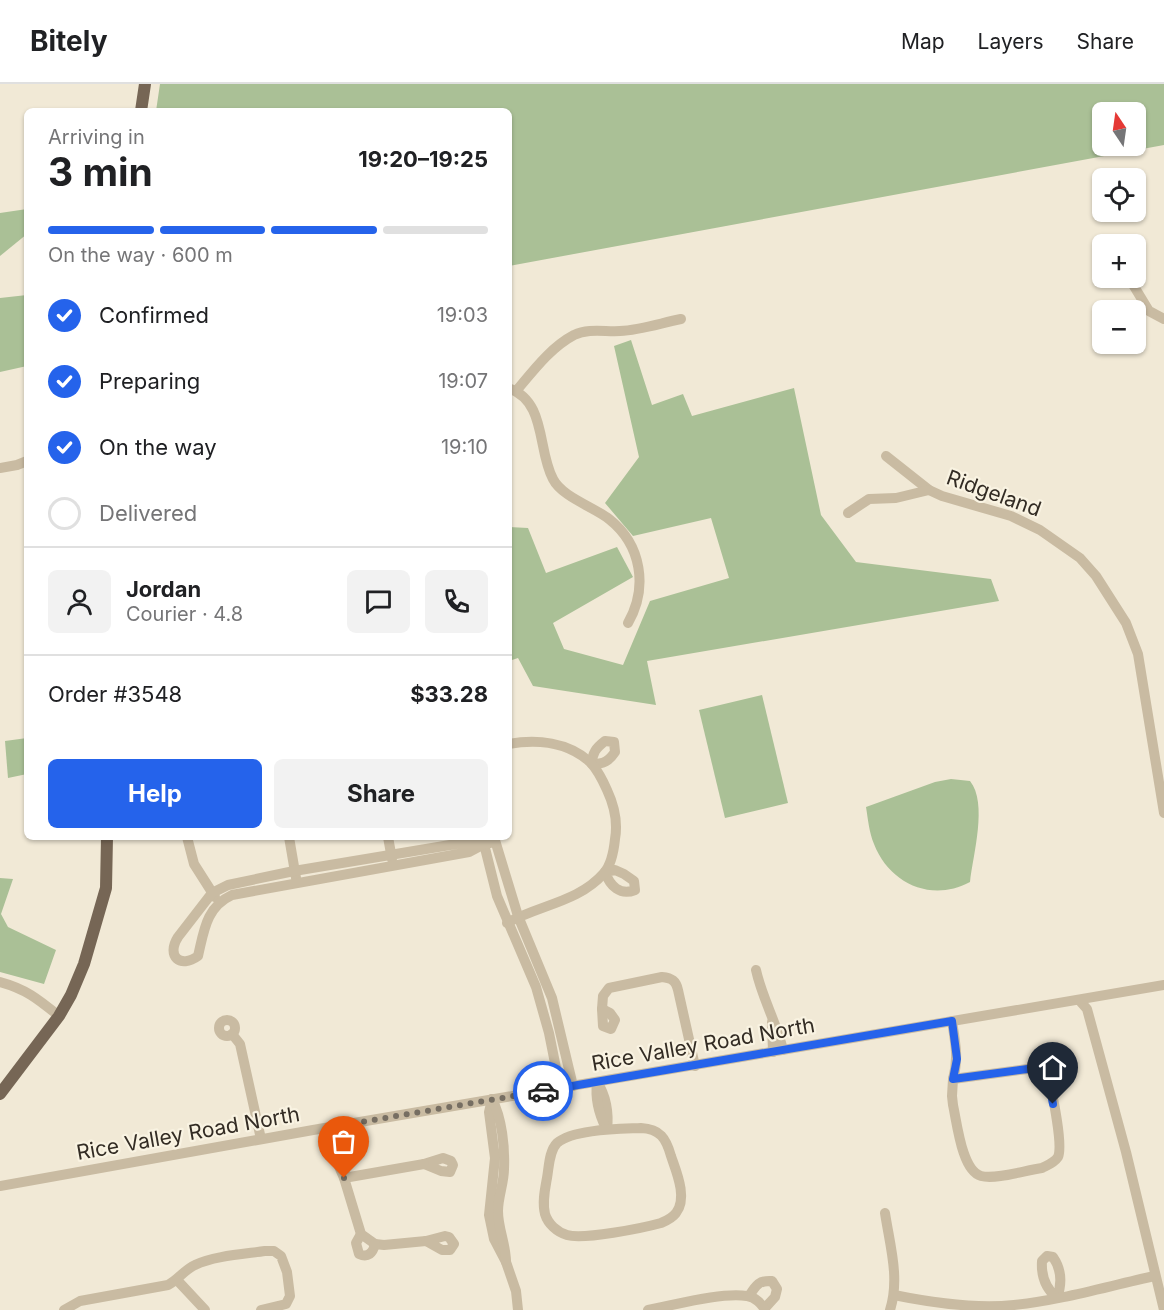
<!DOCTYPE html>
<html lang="en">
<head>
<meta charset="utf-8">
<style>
	:root { --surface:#fff; --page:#f2f2f2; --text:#202124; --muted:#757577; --line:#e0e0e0; --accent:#2563eb }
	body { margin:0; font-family:Inter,sans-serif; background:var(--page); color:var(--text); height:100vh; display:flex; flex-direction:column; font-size:22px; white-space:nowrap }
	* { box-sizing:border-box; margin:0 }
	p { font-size:20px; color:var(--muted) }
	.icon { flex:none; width:33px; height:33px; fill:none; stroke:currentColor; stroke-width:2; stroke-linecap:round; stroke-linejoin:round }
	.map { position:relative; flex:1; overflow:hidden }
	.sheet { position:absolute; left:24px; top:24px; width:488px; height:732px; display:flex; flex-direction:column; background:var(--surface); border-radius:9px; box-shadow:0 2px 4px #0004 }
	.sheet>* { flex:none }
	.needle { width:39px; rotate:347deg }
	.tools { position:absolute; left:1092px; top:18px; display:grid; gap:12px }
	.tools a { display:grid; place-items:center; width:54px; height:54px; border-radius:9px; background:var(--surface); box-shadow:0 2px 4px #0004; font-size:30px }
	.pin { position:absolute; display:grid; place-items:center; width:51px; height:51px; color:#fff; margin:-62px -26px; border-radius:50% 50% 50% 0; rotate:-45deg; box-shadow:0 0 6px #0007 }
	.pin .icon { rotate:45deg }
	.courier { position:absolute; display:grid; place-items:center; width:60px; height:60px; margin:-30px; border:4px solid #2563eb; border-radius:50%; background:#fff; color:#222; box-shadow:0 2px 8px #0007 }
	.overview em { font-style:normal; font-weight:700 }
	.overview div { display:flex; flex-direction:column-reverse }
	.overview { display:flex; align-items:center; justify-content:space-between; height:102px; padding:0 24px }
	h1 { font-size:39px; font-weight:700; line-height:45px }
	.bar { display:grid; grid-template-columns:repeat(4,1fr); gap:9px 6px; align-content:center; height:72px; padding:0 24px }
	.bar i { height:8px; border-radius:4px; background:var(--line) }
	.bar .on { background:var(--accent) }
	.bar p { grid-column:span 4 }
	.line { display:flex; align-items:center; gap:15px; padding:0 24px; border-top:2px solid var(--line) }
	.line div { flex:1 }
	.round { display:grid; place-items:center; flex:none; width:63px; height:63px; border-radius:9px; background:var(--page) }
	ol { padding:0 24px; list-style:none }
	li { display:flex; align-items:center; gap:18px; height:66px }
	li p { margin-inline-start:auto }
	li .icon { padding:6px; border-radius:50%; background:var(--accent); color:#fff; stroke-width:4 }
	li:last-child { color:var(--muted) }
	li i { width:33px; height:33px; border:3px solid var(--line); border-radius:50% }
	.cta { display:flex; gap:12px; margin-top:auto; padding:12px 24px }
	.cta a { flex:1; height:69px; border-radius:9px; background:var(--accent); color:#fff; font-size:24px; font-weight:700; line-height:69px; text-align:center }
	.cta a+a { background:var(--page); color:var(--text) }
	header { display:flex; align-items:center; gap:36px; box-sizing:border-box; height:84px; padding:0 30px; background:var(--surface); border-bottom:2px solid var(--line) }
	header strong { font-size:28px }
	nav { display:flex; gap:33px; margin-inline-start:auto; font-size:21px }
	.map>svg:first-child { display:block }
	.green { fill:#aac096; fill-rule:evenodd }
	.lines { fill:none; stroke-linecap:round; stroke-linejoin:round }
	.minor { stroke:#c9bba2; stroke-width:10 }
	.major { stroke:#766655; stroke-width:12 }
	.done { stroke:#766e62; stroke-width:6; stroke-dasharray:0 10.8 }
	.route { stroke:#2563eb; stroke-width:8 }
	.labels { text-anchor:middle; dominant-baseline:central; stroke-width:4.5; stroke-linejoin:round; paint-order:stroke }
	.street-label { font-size:21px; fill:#332c24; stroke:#f9f3e2 }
</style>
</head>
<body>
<header>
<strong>Bitely</strong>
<nav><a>Map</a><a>Layers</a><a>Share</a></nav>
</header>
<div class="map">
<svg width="1164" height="1226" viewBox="0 0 1164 1226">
	<rect width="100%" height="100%" fill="#f1e9d6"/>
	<g class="green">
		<path d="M160 0H1164V61L509 182 508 27H156ZM1136 28V62H1102V28Z"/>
		<path d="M27 125V150L0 172V129Z"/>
		<path d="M27 211V282L0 288V214Z"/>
		<path d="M631 256 652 321 683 310 692 332 794 304 821 431 856 478 991 495 999 517 647 577 656 621 533 602 518 574 509 577V443L528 444 546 489 617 463 633 493 553 539 564 565 623 581 650 517 729 494 711 434 633 452 605 419 639 373 614 262Z"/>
		<path d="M762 611 788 719 725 734 699 626Z"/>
		<path d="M27 654V690L8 694 5 657Z"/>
		<path d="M951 695 970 697C988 719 973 771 970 798 931 819 889 799 874 760 869 748 868 735 866 723L935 698Z"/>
		<path d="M0 794 13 795 1 830 8 843 56 866 44 900 0 888Z"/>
	</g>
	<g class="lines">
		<g class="minor">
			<path d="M1129 194 1149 227 1164 235"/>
			<path d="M508 304C547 317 537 366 553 395 562 413 594 423 609 435 642 461 648 504 628 539"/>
			<path d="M517 306C533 287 551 263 574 251 589 244 605 248 620 247 640 246 661 239 681 235"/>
			<path d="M886 372 929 406 942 412 1011 432 1040 446 1080 474 1096 492 1126 539 1138 570 1164 729"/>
			<path d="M0 384 17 381 27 377"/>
			<path d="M848 429 869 415 896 414 929 406"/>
			<path d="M605 657 614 658 615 668C609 677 604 680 592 680 592 669 596 664 605 657Z"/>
			<path d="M187 753 194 780 215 813"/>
			<path d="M289 753 296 794"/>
			<path d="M388 753 392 775"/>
			<path d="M494 753 518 832 552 914 573 1002"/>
			<path d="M483 756 497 812 536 903 549 949 560 1004"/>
			<path d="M484 760 469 768 232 811C206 823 204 847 198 872 180 885 166 872 178 853L212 809 228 801 294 787 468 758 484 760 495 758"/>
			<path d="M615 786 624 790 634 797 635 806C620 812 610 802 605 788Z"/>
			<path d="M507 839C539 821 579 818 604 789 611 781 614 765 615 755 618 738 614 721 607 706 603 697 597 685 590 678 568 658 537 655 508 660"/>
			<path d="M756 886C762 914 776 937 783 966"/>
			<path d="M0 898C26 905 38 915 59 932"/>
			<path d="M1079 916 1087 925 1126 1068 1164 1226"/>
			<path d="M602 925 603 912 609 904 662 893C672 894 676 897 678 906L695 982"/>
			<path d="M602 925 610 929 615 936 611 945 603 942Z"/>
			<circle cx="227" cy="944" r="8"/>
			<path d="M952 937C955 957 959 974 953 995"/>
			<path d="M772 938 773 968"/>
			<path d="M232 950 240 960 261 1055"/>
			<path d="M1035 984C1041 988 1045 990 1048 997 1053 1009 1063 1062 1058 1073 1054 1079 1048 1081 1042 1084 1026 1086 996 1096 981 1092 962 1087 957 1039 953 1021L952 1012 953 995Z"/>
			<path d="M597 998C606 1011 609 1029 607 1045"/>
			<path d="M597 998C595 1014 599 1030 606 1044"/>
			<path d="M492 1015 489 1028 495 1074 489 1131 494 1155 506 1178 516 1207 518 1226"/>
			<path d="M492 1015C502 1034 505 1063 504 1085 504 1099 498 1113 498 1127 498 1145 506 1160 506 1178"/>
			<path d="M332 1043 331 1053 338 1080 344 1094 361 1150 375 1160 384 1161 426 1157"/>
			<path d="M332 1043C344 1057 346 1076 344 1093"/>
			<path d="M641 1044C660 1045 666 1054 671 1072 676 1087 688 1114 676 1129 673 1133 666 1137 661 1139 643 1144 583 1156 567 1151 557 1148 548 1140 545 1130 542 1118 545 1105 547 1094 549 1083 549 1067 557 1059 573 1045 621 1045 641 1044Z"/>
			<path d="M443 1074 451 1077 453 1081 450 1088 441 1087 424 1080Z"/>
			<path d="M344 1094 424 1080"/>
			<path d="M0 1102 313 1046 1164 901"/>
			<path d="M885 1129C890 1162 900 1194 890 1226"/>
			<path d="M361 1150 356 1159 359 1170C368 1174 373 1169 375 1160"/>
			<path d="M445 1152 449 1153 454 1160 450 1166H442L426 1157Z"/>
			<path d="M1047 1172 1053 1173C1062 1186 1062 1200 1057 1214 1045 1204 1041 1192 1042 1177Z"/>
			<path d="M177 1196 205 1226"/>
			<path d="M894 1211C933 1219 975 1225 1014 1221 1062 1216 1108 1202 1155 1192"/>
			<path d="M749 1212C756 1201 759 1196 772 1197L777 1205 775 1213 765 1224"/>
			<path d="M64 1226 80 1217 168 1201C178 1196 184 1186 195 1181 213 1172 244 1170 265 1167H274L281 1172 287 1188 290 1212 286 1220 261 1226"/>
			<path d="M648 1226C675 1221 721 1208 747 1212 755 1213 762 1220 765 1226"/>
		</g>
		<g class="major">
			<path d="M141 27 145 0"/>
			<path d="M0 1010 59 932 71 911 84 880 106 804 107 753"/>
		</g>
	</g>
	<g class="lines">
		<path class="done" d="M344 1094C346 1076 344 1057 332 1043L543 1007"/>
		<path class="route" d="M543 1007 952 937 957 975 953 995 1035 984C1050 992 1050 1005 1053 1020"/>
	</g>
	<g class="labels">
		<g class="street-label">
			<text transform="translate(994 409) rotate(20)">Ridgeland</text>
			<text transform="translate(703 960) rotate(-10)">Rice Valley Road North</text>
			<text transform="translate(188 1049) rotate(-10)">Rice Valley Road North</text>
		</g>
	</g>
</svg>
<div class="tools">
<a><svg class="needle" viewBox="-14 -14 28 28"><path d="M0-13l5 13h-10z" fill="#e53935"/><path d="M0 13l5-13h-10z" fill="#757577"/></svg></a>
<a><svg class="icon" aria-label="locate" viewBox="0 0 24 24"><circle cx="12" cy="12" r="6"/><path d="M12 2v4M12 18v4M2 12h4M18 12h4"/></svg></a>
<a>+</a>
<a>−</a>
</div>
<div class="pin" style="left:344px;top:1094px;background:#ea580c"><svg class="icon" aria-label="bag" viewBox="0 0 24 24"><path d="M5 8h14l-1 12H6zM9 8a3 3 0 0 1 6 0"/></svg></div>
<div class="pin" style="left:1053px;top:1020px;background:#1f2937"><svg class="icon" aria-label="home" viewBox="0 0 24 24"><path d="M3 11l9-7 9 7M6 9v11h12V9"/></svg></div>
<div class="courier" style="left:543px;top:1007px"><svg class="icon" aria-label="car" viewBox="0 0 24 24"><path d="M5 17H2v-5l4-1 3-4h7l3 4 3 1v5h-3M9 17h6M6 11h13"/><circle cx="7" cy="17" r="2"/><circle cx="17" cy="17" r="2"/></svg></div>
<section class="sheet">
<div class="overview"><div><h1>3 min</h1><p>Arriving in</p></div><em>19:20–19:25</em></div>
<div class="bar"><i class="on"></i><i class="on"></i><i class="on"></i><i></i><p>On the way · 600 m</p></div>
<ol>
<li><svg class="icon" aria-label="check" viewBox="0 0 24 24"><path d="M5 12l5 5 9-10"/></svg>Confirmed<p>19:03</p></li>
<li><svg class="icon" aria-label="check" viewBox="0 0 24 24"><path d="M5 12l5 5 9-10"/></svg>Preparing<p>19:07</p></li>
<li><svg class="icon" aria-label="check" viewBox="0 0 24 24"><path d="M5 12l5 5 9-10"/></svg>On the way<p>19:10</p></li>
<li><i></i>Delivered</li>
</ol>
<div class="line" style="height:108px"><a class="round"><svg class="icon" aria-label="person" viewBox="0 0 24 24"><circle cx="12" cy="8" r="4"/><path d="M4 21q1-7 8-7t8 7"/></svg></a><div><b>Jordan</b><p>Courier · 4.8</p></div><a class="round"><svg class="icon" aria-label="chat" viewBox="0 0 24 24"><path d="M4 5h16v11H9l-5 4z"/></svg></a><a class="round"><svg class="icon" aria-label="phone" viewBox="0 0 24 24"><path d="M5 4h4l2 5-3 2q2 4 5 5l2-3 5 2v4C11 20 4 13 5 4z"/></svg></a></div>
<div class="line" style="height:78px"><div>Order #3548</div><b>$33.28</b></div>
<div class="cta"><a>Help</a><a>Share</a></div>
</section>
</div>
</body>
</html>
